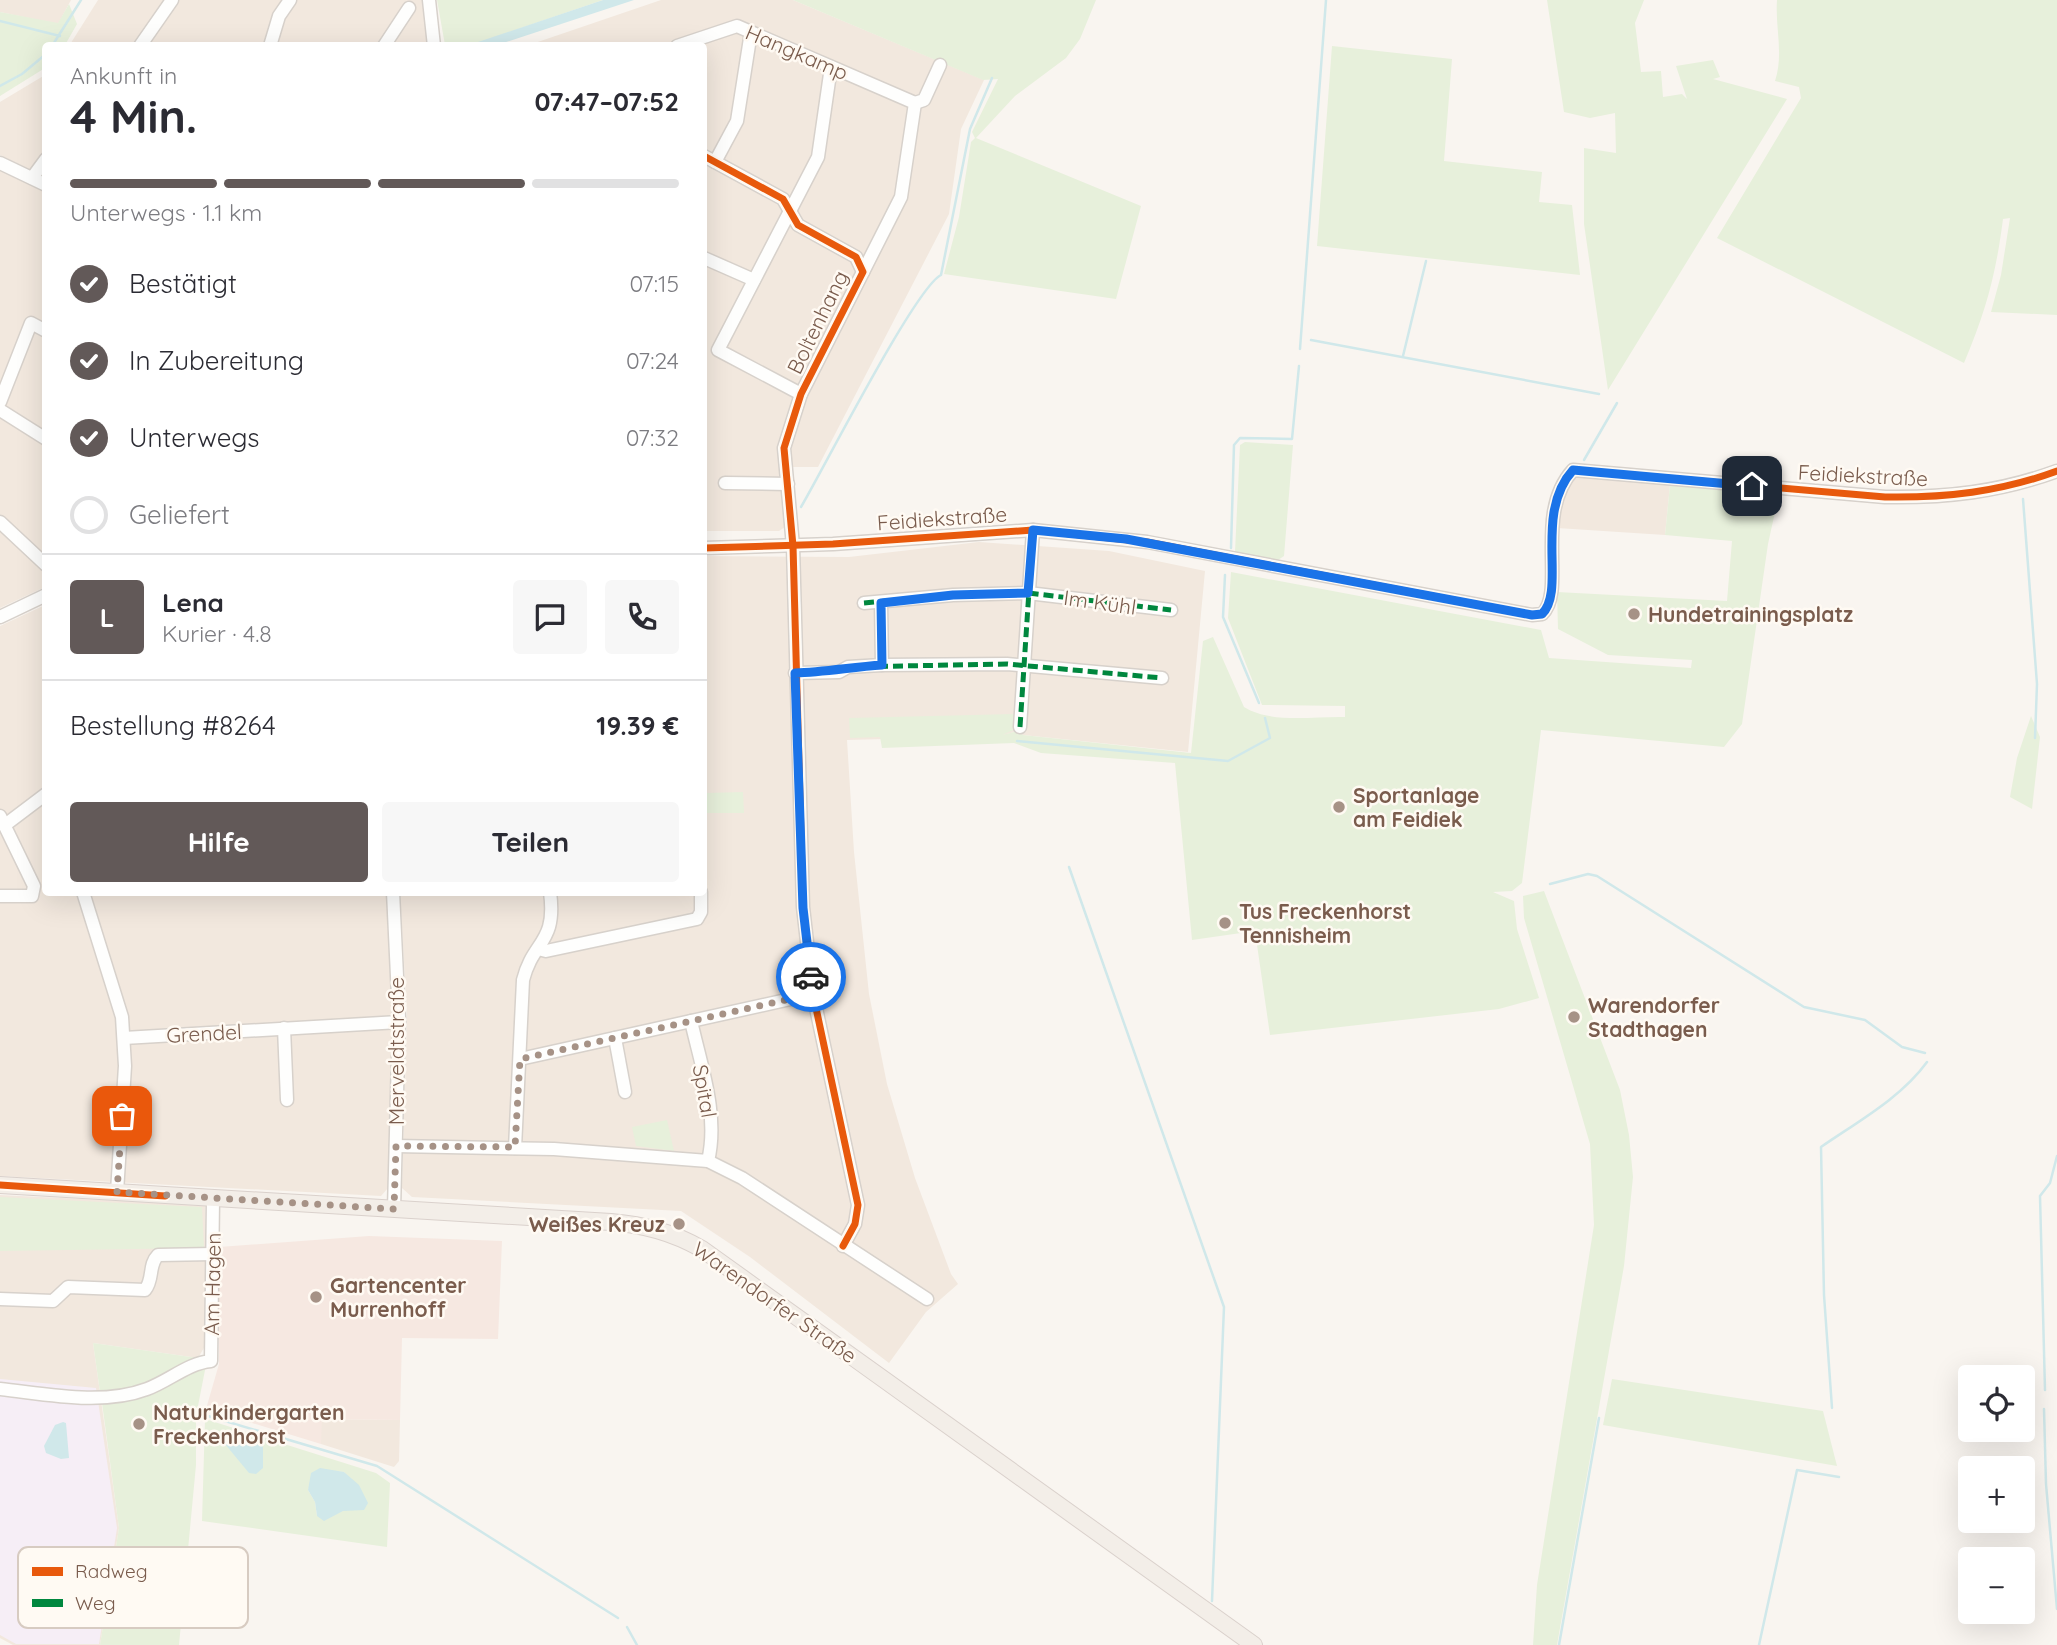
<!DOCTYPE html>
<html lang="de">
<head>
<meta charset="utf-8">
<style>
	:root { --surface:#fff; --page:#f7f7f7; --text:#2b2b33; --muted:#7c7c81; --line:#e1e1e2; --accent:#625958 }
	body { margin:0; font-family:Quicksand,sans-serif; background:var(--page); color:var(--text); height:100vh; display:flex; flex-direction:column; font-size:26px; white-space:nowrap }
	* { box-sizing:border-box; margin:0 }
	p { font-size:23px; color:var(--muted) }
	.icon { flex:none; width:38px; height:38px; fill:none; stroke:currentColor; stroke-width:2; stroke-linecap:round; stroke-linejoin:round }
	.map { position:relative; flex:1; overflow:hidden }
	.sheet { position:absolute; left:42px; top:42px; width:665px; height:854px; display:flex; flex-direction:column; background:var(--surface); border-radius:7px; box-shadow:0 7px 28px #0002 }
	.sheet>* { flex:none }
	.tools { position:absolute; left:1958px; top:1365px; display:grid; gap:14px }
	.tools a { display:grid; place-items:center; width:77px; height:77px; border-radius:7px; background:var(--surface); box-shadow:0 7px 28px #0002; font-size:35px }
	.pin { position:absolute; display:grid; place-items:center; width:60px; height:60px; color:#fff; margin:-30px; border-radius:14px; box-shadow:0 4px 10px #0006 }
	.courier { position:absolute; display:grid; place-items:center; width:70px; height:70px; margin:-35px; border:5px solid #1a73e8; border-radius:50%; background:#fff; color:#222; box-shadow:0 2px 9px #0007 }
	.head em { font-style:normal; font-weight:700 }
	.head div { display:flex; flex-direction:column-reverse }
	.head { display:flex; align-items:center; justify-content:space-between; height:119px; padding:0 28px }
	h1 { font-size:46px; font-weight:700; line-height:52px }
	.bar { display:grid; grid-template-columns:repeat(4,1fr); gap:10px 7px; align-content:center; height:84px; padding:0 28px }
	.bar i { height:9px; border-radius:5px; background:var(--line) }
	.bar .selected { background:var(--accent) }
	.bar p { grid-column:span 4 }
	.line { display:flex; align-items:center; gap:18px; padding:0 28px; border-top:2px solid var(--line) }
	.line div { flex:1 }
	.round { display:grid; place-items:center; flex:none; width:74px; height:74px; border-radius:7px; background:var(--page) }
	ol { padding:0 28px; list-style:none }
	li { display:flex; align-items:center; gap:21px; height:77px }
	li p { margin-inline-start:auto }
	li .icon { padding:7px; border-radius:50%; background:var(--accent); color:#fff; stroke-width:4 }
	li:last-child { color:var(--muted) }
	li i { width:38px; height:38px; border:4px solid var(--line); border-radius:50% }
	.primary-button { display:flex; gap:14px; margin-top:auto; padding:14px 28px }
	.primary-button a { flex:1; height:80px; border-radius:7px; background:var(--accent); color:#fff; font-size:28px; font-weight:700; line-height:80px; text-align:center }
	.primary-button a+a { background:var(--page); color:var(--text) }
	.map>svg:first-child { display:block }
	.residential { fill:#f2e8de }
	.commercial { fill:#f6e8e1 }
	.education { fill:#f6eef6 }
	.green { fill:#e7f0db; fill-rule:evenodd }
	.water { fill:#d0e8ea }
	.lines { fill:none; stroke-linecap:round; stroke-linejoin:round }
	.stream { stroke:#d0e8ea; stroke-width:2.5 }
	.minor-casing { stroke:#d7d1cb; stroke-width:15 }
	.major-casing { stroke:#dad1cc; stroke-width:18 }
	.minor { stroke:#fefefd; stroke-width:12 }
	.major { stroke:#f3eee8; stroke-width:16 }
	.quiet { stroke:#00873e; stroke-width:5; stroke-dasharray:10 5; stroke-linecap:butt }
	.cycleway-casing { stroke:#fffaf3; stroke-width:11 }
	.cycleway { stroke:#e8590c; stroke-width:7 }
	.done { stroke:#a69286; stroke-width:7; stroke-dasharray:0 12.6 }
	.route { stroke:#1a73e8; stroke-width:9 }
	.poi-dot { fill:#a69286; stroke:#fffaf3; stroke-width:2.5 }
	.labels { text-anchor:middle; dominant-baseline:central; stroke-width:5; stroke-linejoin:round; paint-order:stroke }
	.street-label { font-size:21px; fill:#7a5c4d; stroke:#fffaf3 }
	.poi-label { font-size:21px; font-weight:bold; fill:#7a5c4d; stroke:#fffaf3; text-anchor:start }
	.key { fill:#fffaf3; stroke:#d7cbc1; stroke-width:2 }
	.key-label { font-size:19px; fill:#7a5c4d }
</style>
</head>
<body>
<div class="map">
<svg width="2057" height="1645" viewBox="0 0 2057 1645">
	<rect width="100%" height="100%" fill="#f9f5f0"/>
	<g class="residential">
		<path d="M0 0H71L58 24 0 12Z"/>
		<path d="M98 0H422L428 46H69Z"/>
		<path d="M661 0H793L984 80 961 129 949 214 818 467H780L785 527 779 531H704V46H526Z"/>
		<path d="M45 75V177L0 155V102Z"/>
		<path d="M0 170 46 192 45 587 0 608Z"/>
		<path d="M1574 475 1670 485 1665 535 1557 528 1560 497Z"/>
		<path d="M979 542 1109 551 1205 571 1188 752 1023 735 1018 731 1000 736 847 740 854 852 869 994 887 1084 915 1178 951 1274 958 1284 926 1312 889 1363 750 1257 681 1211 412 1197 402 1188 407 1014 400 893 704 892V556L849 557Z"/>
		<path d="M45 605 46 892 386 893 392 1014 388 1188 381 1196 0 1176V626Z"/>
		<path d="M0 1195 205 1205 208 1341 198 1358 93 1343 119 1528 100 1645H13L0 1638Z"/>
		<path d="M321 1419 400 1420 399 1461 394 1467 321 1444Z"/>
	</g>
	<path class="commercial" d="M369 1236 502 1241 498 1339 402 1338 400 1420 322 1419 321 1444 206 1409 219 1364V1247Z"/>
	<path class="education" d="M0 1379 96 1388 117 1528 99 1644H16L0 1635Z"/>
	<g class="green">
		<path d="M437 0H603L469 46 445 45Z"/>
		<path d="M793 0H1096L1080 39 1066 58 1015 96 976 138 1141 206 1116 299 944 274 959 217 971 142 975 138 972 132 998 79 983 80Z"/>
		<path d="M1547 0H1644L1635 23 1641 72 1661 71 1663 97 1682 94 1687 99 1676 66 1713 60 1720 77 1713 79 1787 99 1608 390 1584 224V148L1616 153 1615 113 1590 118 1564 112Z"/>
		<path d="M1777 0H2057V315L1991 312 2001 275 2010 218 2003 219C1996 274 1986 311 1964 363L1717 238 1801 98 1799 87 1775 81C1784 53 1775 29 1777 0Z"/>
		<path d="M69 4 77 24 65 45 46 46 45 68 0 96V12L58 23Z"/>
		<path d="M1332 46 1452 59 1444 161 1542 172 1539 202 1572 205 1580 275 1317 246Z"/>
		<path d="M1245 442 1293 445 1284 556 1278 560 1235 552 1240 445Z"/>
		<path d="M1670 485 1779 494 1768 544 1742 724 1724 747 1541 730 1522 883 1512 891 1493 892 1514 901 1517 929 1539 998 1499 1009 1270 1035 1255 931 1192 940 1175 763 1041 753 1014 743 882 748 880 737 850 738 849 718 1014 714V730L1002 735 1018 731 1023 735 1191 753 1203 641 1213 637 1244 707C1271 724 1314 716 1345 717V706L1262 705 1228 618 1231 572 1541 630 1549 658 1691 668 1692 660 1608 655 1558 629 1557 592 1727 601 1732 541 1665 535Z"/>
		<path d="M2031 716 2040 737 2032 809 2010 797 2017 758Z"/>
		<path d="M743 792 744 813H706V793Z"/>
		<path d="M1544 891 1620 1090 1629 1135 1633 1177 1624 1266 1557 1645H1533L1537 1585 1594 1225 1590 1144 1524 918 1523 896Z"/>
		<path d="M667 1120 674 1151 636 1146 632 1127Z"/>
		<path d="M0 1197 202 1207 204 1248 0 1251Z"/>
		<path d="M93 1343 198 1358 143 1386 100 1392Z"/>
		<path d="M206 1365 196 1416V1465L179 1645H100L119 1528 102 1403Z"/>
		<path d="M1612 1379 1823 1411 1837 1466 1603 1425Z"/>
		<path d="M205 1419 376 1473 390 1483 387 1547 202 1521ZM327 1471 344 1472 361 1490 343 1511 317 1516 315 1502 308 1490 312 1480Z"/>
	</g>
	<g class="water">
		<path d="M603 0H634L497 45H469Z"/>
		<path d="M63 1422 66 1423 69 1458 61 1459 46 1453 44 1446 55 1425Z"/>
		<path d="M221 1432 260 1443 263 1447V1468L256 1474 249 1473 220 1438Z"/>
		<path d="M320 1468 344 1472 359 1485 368 1503 364 1510 343 1511 324 1521 317 1516 315 1502 308 1490 311 1473Z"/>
	</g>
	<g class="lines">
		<g class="stream">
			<path d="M0 21 60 36"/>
			<path d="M52 46 81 0"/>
			<path d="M0 86 22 74 46 54"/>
			<path d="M1311 340 1599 394"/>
			<path d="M1300 349 1326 0"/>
			<path d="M1403 356 1426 261"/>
			<path d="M1584 460 1617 403"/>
			<path d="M2023 499 2037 684 2035 738"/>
			<path d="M801 507C823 470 915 288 941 275L970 129 992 78"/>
			<path d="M1231 548 1234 445 1240 438 1292 439 1299 366"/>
			<path d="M1225 575 1223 617 1259 703"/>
			<path d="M1017 741 1228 761 1270 738 1265 718"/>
			<path d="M1069 867 1224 1307 1212 1601"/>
			<path d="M1550 884 1588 874 1597 876 1804 1007 1865 1020 1902 1047 1925 1053"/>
			<path d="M2045 1390 2040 1196 2050 1183 2057 1156"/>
			<path d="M1832 1408 1824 1295 1821 1147C1857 1122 1901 1098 1927 1062"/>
			<path d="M2044 1409 2046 1484 2057 1609"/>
			<path d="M208 1416 377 1466 618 1618"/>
			<path d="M627 1627 637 1645"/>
			<path d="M1559 1645 1599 1418"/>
			<path d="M1759 1645 1797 1470 1839 1477"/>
		</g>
		<defs>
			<g id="minor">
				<path d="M429 0 434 46"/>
				<path d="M140 46 172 0"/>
				<path d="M270 46 279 16 290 0"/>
				<path d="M384 46 409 8"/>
				<path d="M677 46 737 26 915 103 901 197 863 272"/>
				<path d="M915 103 924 100 940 65"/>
				<path d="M704 156 783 199 798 225 856 257 863 272 801 394 784 448 793 546 803 907 813 994 858 1205 855 1224 843 1246"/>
				<path d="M715 162 737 121 751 32"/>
				<path d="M0 163 46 185"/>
				<path d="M32 178 46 159"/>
				<path d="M704 258 754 280"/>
				<path d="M801 394 718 350 818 157 831 67"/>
				<path d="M0 402 31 323 46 331"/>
				<path d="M0 410 46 439"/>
				<path d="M725 483 788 484"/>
				<path d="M0 522 46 565"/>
				<path d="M704 548 833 544 1033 530 1147 542 1532 615 1542 614C1567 591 1533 514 1573 470L1885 497C1945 498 2000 492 2057 471"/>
				<path d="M864 603 953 595 1028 593 1171 610"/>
				<path d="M881 603 882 665"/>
				<path d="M0 617 46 595"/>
				<path d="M795 673 839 672 848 667 882 665 1007 664 1162 678"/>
				<path d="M1020 727 1033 530"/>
				<path d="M0 816 34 886 32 896H0"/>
				<path d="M5 825 46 794"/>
				<path d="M83 892 122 1017 125 1066 117 1192"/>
				<path d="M393 892 399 1018 394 1209"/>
				<path d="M538 949 546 951 697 919 701 912V892"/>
				<path d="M691 1021C701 1066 719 1115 708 1161"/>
				<path d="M284 1028 287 1100"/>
				<path d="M124 1038 399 1022"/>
				<path d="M615 1038 625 1092"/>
				<path d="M520 1059 813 994"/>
				<path d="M396 1146 554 1149 708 1161 742 1178 927 1299"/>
				<path d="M515 1148 523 980C533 940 557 944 550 892"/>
				<path d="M0 1299 53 1301 68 1287 145 1290C154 1279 148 1265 158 1255L213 1254"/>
				<path d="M0 1389C46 1394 102 1406 147 1389 169 1381 188 1363 211 1361L213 1199"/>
			</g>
			<path id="major" d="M0 1185 611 1222C644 1225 672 1232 702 1249L1254 1645"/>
		</defs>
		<use href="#minor" class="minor-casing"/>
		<use href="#major" class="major-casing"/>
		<use href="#minor" class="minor"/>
		<use href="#major" class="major"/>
		<g class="quiet">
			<path d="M864 603 953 595 1028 593 1171 610"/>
			<path d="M881 603 882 665"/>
			<path d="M848 667 1007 664 1162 678"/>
			<path d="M1020 727 1033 530"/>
		</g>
		<defs>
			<g id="cycleway">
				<path d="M704 156 783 199 798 225 856 257 863 272 801 394 784 448 793 546 803 907 813 994 858 1205 855 1224 843 1246"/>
				<path d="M704 548 833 544 1033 530 1147 542 1532 615 1542 614C1567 591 1533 514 1573 470L1885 497C1945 498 2000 492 2057 471"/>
				<path d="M0 1185 165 1196"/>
			</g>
		</defs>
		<use href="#cycleway" class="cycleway-casing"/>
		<use href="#cycleway" class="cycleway"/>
	</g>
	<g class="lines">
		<path class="done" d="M122 1116 117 1192 394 1209 396 1146 515 1147 520 1059 813 994 811 977"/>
		<path class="route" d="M811 977 803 908 795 673C825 672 852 667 882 665L881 603 953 595 1028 593 1033 530 1126 539 1532 615 1542 614C1567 590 1533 514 1573 470L1752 486"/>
	</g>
	<g class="poi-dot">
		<circle cx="1634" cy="614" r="7"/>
		<circle cx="1339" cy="807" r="7"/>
		<circle cx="1225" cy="923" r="7"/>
		<circle cx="1574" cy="1017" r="7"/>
		<circle cx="679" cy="1224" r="7"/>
		<circle cx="316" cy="1297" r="7"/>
		<circle cx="139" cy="1424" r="7"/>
	</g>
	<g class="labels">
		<g class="street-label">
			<text transform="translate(797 52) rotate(23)">Hangkamp</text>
			<text transform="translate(817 322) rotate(-64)">Boltenhang</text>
			<text transform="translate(1863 475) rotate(3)">Feidiekstraße</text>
			<text transform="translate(942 518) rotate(-4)">Feidiekstraße</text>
			<text transform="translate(1100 602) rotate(8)">Im Kühl</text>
			<text transform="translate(204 1033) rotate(-3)">Grendel</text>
			<text transform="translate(396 1051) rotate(-90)">Merveldtstraße</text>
			<text transform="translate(705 1091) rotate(80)">Spital</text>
			<text transform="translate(212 1284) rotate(-89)">Am Hagen</text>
			<text transform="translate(775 1302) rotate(35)">Warendorfer Straße</text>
		</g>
		<g class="poi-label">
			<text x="1648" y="614">Hundetrainingsplatz</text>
			<text x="1353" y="795">Sportanlage<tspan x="1353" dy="24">am Feidiek</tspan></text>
			<text x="1239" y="911">Tus Freckenhorst<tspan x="1239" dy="24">Tennisheim</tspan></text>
			<text x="1588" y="1005">Warendorfer<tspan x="1588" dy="24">Stadthagen</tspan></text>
			<text x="665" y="1224" text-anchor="end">Weißes Kreuz</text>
			<text x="330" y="1285">Gartencenter<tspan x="330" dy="24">Murrenhoff</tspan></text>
			<text x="153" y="1412">Naturkindergarten<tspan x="153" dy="24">Freckenhorst</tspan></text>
		</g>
	</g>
	<rect x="18" y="1547" width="230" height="81" rx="10" class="key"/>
	<rect x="32" y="1567" width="31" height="9" fill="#e8590c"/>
	<rect x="32" y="1599" width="31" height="8" fill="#00873e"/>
	<g class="key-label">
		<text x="75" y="1578">Radweg</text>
		<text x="75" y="1610">Weg</text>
	</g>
</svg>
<div class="tools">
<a><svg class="icon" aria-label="locate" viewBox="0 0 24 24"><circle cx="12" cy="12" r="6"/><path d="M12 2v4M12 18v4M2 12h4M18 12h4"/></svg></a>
<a>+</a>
<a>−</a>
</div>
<div class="pin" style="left:122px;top:1116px;background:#ea580c"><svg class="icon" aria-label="bag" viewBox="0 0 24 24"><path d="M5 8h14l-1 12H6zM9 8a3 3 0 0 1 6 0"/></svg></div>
<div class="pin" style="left:1752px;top:486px;background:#1f2937"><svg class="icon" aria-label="home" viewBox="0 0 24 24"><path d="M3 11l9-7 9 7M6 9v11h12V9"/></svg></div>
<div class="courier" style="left:811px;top:977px"><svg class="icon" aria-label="car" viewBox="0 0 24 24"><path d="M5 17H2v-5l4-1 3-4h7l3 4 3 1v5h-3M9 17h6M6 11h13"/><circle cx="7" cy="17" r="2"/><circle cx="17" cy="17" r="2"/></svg></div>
<section class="sheet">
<div class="head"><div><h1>4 Min.</h1><p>Ankunft in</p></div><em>07:47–07:52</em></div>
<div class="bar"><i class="selected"></i><i class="selected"></i><i class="selected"></i><i></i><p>Unterwegs · 1.1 km</p></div>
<ol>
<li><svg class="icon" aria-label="check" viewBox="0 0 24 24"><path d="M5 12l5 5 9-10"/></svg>Bestätigt<p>07:15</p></li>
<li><svg class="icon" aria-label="check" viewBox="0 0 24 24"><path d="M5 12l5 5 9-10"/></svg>In Zubereitung<p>07:24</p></li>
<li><svg class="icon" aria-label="check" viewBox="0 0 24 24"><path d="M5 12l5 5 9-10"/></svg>Unterwegs<p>07:32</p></li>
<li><i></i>Geliefert</li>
</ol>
<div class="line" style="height:126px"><b class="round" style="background:var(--accent);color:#fff">L</b><div><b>Lena</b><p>Kurier · 4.8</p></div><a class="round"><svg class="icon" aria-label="chat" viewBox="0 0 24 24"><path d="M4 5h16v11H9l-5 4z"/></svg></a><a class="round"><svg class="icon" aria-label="phone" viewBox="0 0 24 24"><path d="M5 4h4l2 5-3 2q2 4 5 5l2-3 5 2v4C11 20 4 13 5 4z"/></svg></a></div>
<div class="line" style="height:91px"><div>Bestellung #8264</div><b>19.39 €</b></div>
<div class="primary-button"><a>Hilfe</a><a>Teilen</a></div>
</section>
</div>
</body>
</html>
